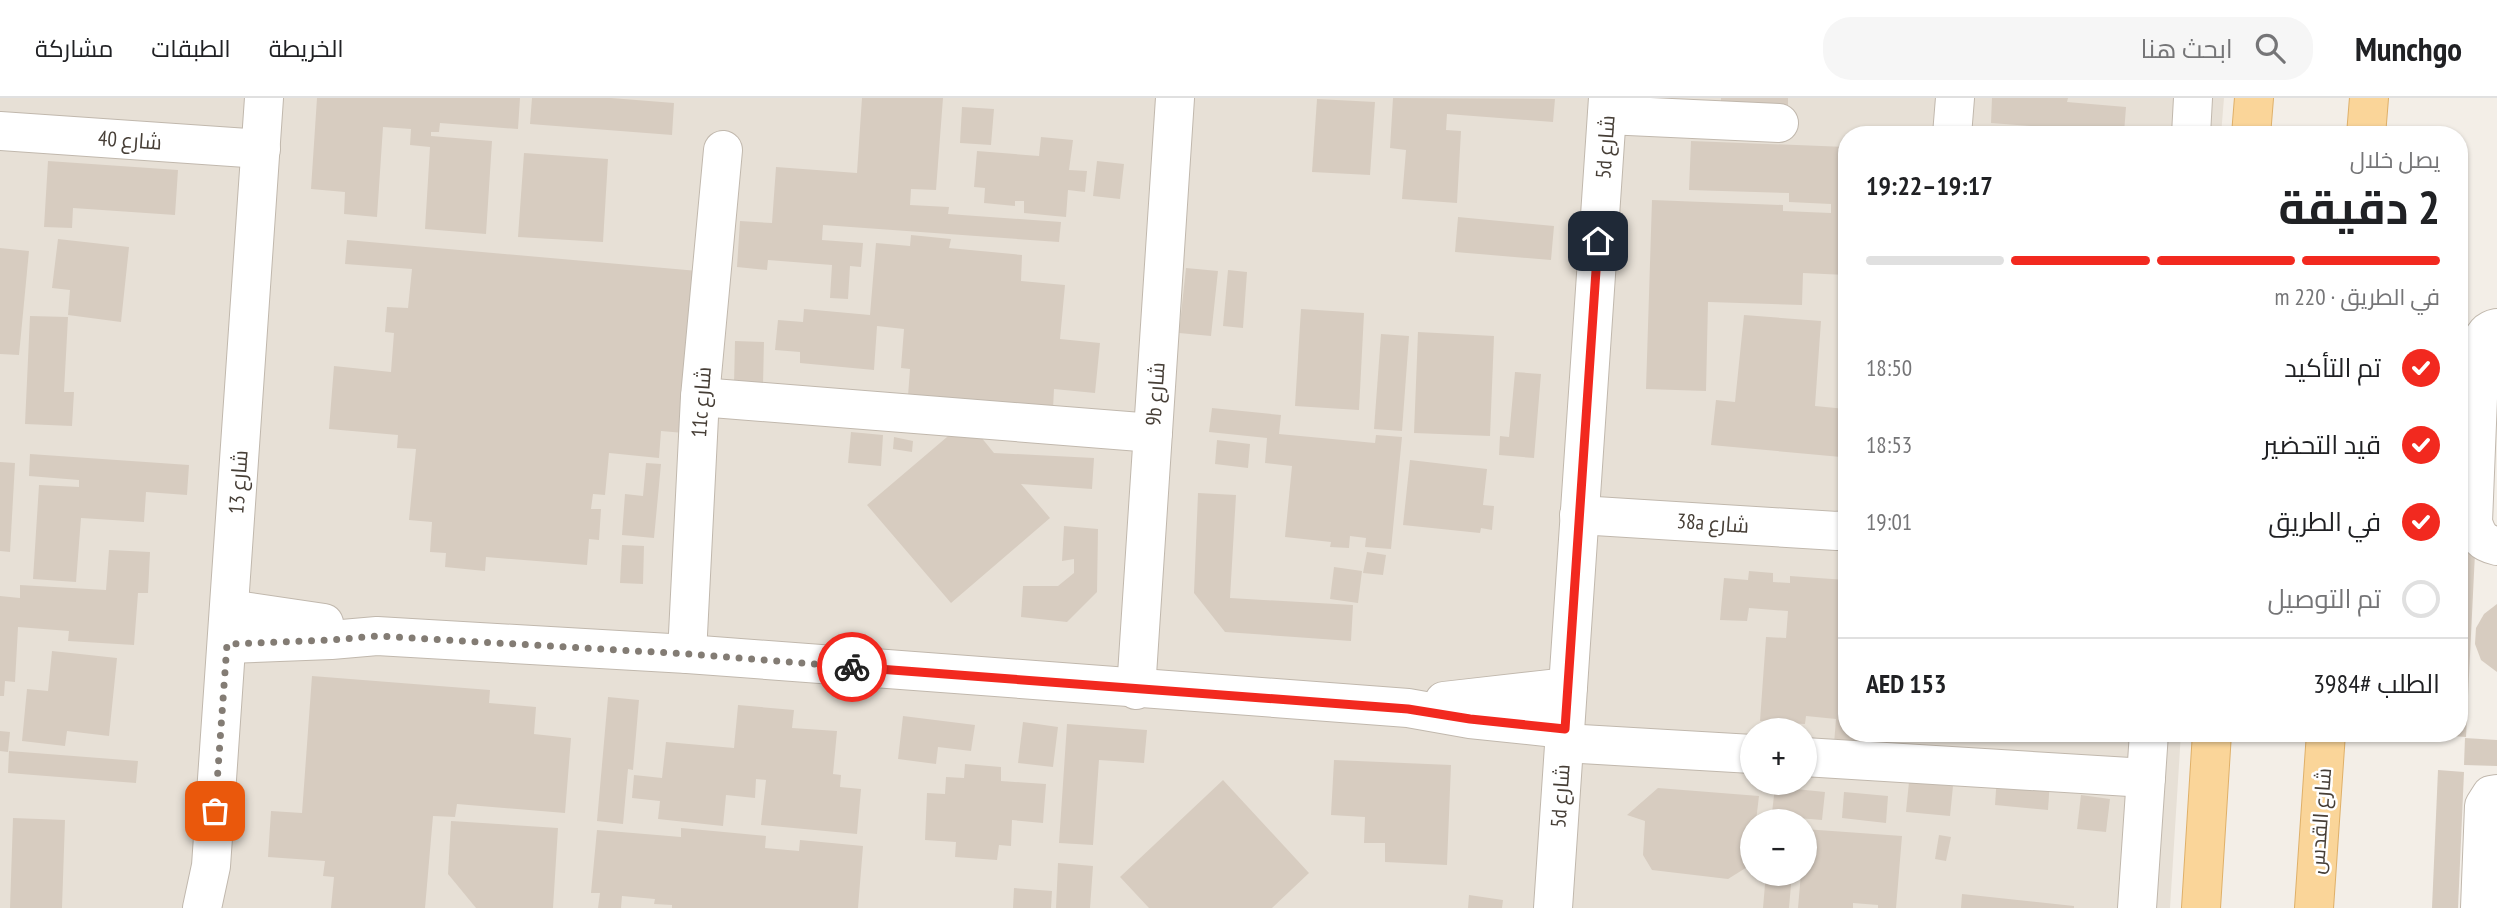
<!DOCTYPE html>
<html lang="ar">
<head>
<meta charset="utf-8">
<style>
	:root { --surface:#fff; --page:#f6f6f6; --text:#202124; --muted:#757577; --line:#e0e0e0; --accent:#f2291f }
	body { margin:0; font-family:"PT Sans Narrow",Cairo,sans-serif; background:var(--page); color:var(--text); direction:rtl; height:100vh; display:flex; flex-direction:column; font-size:26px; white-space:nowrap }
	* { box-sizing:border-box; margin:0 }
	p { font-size:23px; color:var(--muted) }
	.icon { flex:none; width:38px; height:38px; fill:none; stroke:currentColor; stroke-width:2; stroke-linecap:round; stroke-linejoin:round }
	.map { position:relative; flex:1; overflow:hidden; direction:ltr }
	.details { position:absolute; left:1838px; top:28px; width:630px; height:616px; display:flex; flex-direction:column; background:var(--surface); border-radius:28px; box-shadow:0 2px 5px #0004; direction:rtl }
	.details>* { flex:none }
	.controls { position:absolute; left:1740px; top:620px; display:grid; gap:14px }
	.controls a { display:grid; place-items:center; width:77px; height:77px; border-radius:50%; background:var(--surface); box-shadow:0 2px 5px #0004; font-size:35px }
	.pin { position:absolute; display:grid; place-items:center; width:60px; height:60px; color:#fff; margin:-30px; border-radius:14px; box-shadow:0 4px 10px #0006 }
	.courier { position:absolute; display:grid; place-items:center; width:70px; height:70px; margin:-35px; border:5px solid #f2291f; border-radius:50%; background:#fff; color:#222; box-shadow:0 2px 9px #0007 }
	.summary em { font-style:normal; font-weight:700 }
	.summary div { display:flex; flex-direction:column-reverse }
	.summary { display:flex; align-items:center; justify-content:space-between; height:119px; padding:0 28px }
	h1 { font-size:46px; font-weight:700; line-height:52px }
	.bar { display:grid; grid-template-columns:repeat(4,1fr); gap:10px 7px; align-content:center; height:84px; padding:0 28px }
	.bar i { height:9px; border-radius:5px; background:var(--line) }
	.bar .selected { background:var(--accent) }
	.bar p { grid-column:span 4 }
	.line { display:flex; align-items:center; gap:18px; padding:0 28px; border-top:2px solid var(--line) }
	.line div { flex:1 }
	ol { padding:0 28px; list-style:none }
	li { display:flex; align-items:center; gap:21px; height:77px }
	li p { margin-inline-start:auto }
	li .icon { padding:7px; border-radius:50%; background:var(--accent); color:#fff; stroke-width:4 }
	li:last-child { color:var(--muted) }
	li i { width:38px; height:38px; border:4px solid var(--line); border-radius:50% }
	header { display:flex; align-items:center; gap:42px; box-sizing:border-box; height:98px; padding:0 35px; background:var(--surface); border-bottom:2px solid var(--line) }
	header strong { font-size:33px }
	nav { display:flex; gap:38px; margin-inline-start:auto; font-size:24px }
	.search { width:490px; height:63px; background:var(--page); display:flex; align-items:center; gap:18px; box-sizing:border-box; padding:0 24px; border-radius:28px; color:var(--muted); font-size:26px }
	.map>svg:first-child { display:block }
	.residential { fill:#e7e0d6; fill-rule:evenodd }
	.building { fill:#d7ccc0 }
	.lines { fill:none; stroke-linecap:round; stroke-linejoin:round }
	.minor-casing { stroke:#c1b8ad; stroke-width:40 }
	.major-casing { stroke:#dfb069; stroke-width:40 }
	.minor { stroke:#fff; stroke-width:38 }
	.major { stroke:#fad599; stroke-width:38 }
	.done { stroke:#837c74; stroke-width:7; stroke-dasharray:0 12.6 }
	.route { stroke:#f2291f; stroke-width:9 }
	.labels { text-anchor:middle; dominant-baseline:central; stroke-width:5; stroke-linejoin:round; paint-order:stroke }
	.street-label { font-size:21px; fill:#463e36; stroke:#fff }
</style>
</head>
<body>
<header>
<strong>Munchgo</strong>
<div class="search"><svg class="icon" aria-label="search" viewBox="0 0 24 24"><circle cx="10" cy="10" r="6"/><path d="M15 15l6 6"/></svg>ابحث هنا</div>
<nav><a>الخريطة</a><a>الطبقات</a><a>مشاركة</a></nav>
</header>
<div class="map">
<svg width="2497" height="810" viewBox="0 0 2497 810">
	<rect width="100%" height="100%" fill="#f3eee7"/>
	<path class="residential" d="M0 0H2224L2221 37H1846V635H2181L2170 810H0ZM1752 632H1804V684H1752ZM1752 723H1804V775H1752Z"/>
	<g class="building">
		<path d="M317 0H520L518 31 440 25 439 34H431V38L492 43 486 136 425 131 430 49 410 47 411 31 383 29 377 119 344 116 345 94 311 91Z"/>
		<path d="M532 0H611L674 5 672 37 530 26Z"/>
		<path d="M862 0H943L936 92 911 91 910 107 949 109 948 116 1061 124 1059 144 823 127 822 142 863 145 861 169 850 168 848 201 830 200 832 167 768 162 767 172 737 169 740 123 772 125 776 69 857 75Z"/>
		<path d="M1393 0 1555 1 1553 24 1447 16 1446 32 1461 33 1457 105 1402 101 1406 52 1390 50Z"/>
		<path d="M1721 0H1788V11L1721 6Z"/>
		<path d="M1992 0H2068L2067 4 2126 9 2124 35 1991 25Z"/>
		<path d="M1317 1 1375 4 1370 77 1312 74Z"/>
		<path d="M962 9 994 11 991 47 960 45Z"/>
		<path d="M1041 39 1073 42 1069 72 1087 73 1085 94 1068 92 1066 119 1024 115V103H1015V108L984 105 985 90 974 89 977 53 1039 58Z"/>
		<path d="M1691 43 1846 49V177L1803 175 1802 207 1708 204 1706 293 1646 291 1652 102 1783 107V113L1831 115V106L1789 104V95L1689 92Z"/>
		<path d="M524 55 608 61 603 144 518 139Z"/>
		<path d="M48 63 178 72 175 117 73 110 72 130 44 129Z"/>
		<path d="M1097 63 1124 66 1120 101 1093 98Z"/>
		<path d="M1458 119 1554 128 1551 162 1455 154Z"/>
		<path d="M911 137 951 141 949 150 1022 157 1021 183 1065 187 1060 241 1100 245 1095 295 1054 291 1053 311 908 298 910 271 901 270 904 231 877 228 874 272 800 265V254L775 252 778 222 803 224 804 211 870 217 876 145 910 148Z"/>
		<path d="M58 141 129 149 121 224 68 217 70 192 52 190Z"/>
		<path d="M347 142 698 173 684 335 661 333 659 360 609 355 605 397 593 396 591 411H601L599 442 589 441 587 467 486 459 485 473 445 469 446 455 430 454 432 424 409 422 416 351 397 350 398 337 329 331 334 268 391 274 394 235 385 234 387 209 408 210 412 171 345 166Z"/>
		<path d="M0 150 29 153 19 257 0 256Z"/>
		<path d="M1186 170 1218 173 1211 238 1179 235Z"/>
		<path d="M1228 172 1247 174 1243 230 1223 228Z"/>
		<path d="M1301 211 1364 215 1359 312 1295 308Z"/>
		<path d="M1744 217 1821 223 1815 308 1846 311V355L1841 359 1711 347 1716 302 1735 304Z"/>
		<path d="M30 218 68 219 64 294H74L72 328 25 326Z"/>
		<path d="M1418 234 1494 238 1490 338 1414 335Z"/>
		<path d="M1381 236 1409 238 1402 333 1374 331Z"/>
		<path d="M735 243 764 244 763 287 734 286Z"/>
		<path d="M1515 274 1541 276 1534 360 1499 357 1500 338 1509 339Z"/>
		<path d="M1212 310 1281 317 1279 336 1375 345 1376 337 1402 339 1391 451 1365 449 1366 440 1350 438 1349 450 1330 449 1331 444 1285 439 1292 368 1265 365 1267 340 1209 334Z"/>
		<path d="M967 322 994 355 1094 360 1092 391 1021 386 1050 420 951 505 867 407Z"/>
		<path d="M851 334 883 337 881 368 848 365Z"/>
		<path d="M894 339 913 343 912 354 893 351Z"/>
		<path d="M1217 342 1250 346 1248 370 1215 366Z"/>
		<path d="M30 356 189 367 187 397 146 394 144 424 81 420 76 484 33 481 39 387 79 389V382L29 378Z"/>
		<path d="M1410 362 1487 371 1483 407 1494 408 1492 432 1481 430 1480 435 1403 427Z"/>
		<path d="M0 364 15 365 10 454 0 453Z"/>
		<path d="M646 365 661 366 654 440 622 437 625 396 643 398Z"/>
		<path d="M1198 395 1236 397 1230 500 1353 507 1351 543 1225 534 1194 495Z"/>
		<path d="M1064 428 1098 431 1097 494 1067 524 1021 519 1023 488H1058L1074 475V461L1062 463Z"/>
		<path d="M622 447 644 448 643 486 620 485Z"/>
		<path d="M109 452 150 454 148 495H138L134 547 68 543 69 533 18 529 15 584 5 583 4 598H0V498L20 500V487L106 492Z"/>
		<path d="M1367 454 1386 457 1383 477 1363 475Z"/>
		<path d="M2459 454 2475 455 2466 639 2438 637V635H2459Z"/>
		<path d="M1334 469 1362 473 1358 505 1330 501Z"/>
		<path d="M1749 473 1773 475V484L1790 485V478L1846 482V635H1863L1862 649 1834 646 1836 621 1806 618 1805 626 1760 623 1766 539 1786 540 1788 513 1749 510 1747 523 1720 522 1724 480 1748 482Z"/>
		<path d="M2497 506V574L2481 562 2475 546 2476 530 2484 516Z"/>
		<path d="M52 553 117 560 109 638 67 633 65 648 22 643 27 591 48 593Z"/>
		<path d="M312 578 490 592 489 605 536 609 534 636 571 640 565 715 457 706 455 719 433 718 425 810H331L334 779 323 778 325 763 268 759 271 713 302 715Z"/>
		<path d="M608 599 639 602 633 672 628 671 623 726 597 723Z"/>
		<path d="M738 607 794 612 792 630 837 633 833 676 841 677 840 689 861 691 857 736 761 727 766 682 756 681 755 700 726 697 723 728 658 721 660 703 632 700 634 677 662 680 666 644 734 650Z"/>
		<path d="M903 618 975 627 971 653 938 649 936 666 898 661Z"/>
		<path d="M1023 624 1058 629 1053 669 1018 665Z"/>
		<path d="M1067 626 1147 632 1144 665 1099 662 1093 747 1059 745Z"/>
		<path d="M0 633 10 634 8 654 0 653Z"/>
		<path d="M2465 640 2497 642V668L2464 667Z"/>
		<path d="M9 653 138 663 136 685 8 675Z"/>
		<path d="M1334 662 1451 667 1447 767 1385 764V745H1364L1365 719 1331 717Z"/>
		<path d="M965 666 1001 669V683L1046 686 1043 725 1012 722 1011 748 999 747 997 762 955 759 956 744 925 742 927 695 945 696 946 679 964 680Z"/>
		<path d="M2438 672 2464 674 2458 810H2432Z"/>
		<path d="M1997 677 2050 682 2048 712 1995 707Z"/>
		<path d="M1223 682 1309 775 1272 810H1149L1120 779Z"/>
		<path d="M1909 684 1953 688 1950 718 1906 714Z"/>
		<path d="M1775 689 1825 694 1822 722 1798 720V723H1771Z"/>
		<path d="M1658 690 1759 698 1756 723H1752V766L1728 781 1652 772 1643 757 1645 723 1627 717Z"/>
		<path d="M1844 694 1888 698 1886 725 1842 720Z"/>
		<path d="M2081 697 2110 701 2106 734 2077 731Z"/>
		<path d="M13 720 65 722 62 810H10Z"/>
		<path d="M451 723 558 730 553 810H476L448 776Z"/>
		<path d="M681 730 766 738 765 750 799 753 800 742 863 748 858 810H672V807L654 806 655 801 622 798 621 810H598L600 795H591L597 732 681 739Z"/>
		<path d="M1804 731 1902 738 1896 810H1878V807L1853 805V810H1798L1801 775H1804Z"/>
		<path d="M1939 737 1951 739 1946 763 1935 761Z"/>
		<path d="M1058 765 1093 768 1090 810H1056Z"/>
		<path d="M1766 775H1792L1789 810H1763Z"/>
		<path d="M1014 790 1052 793 1051 810H1013Z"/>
		<path d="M1962 796 2074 808V810H1961Z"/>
		<path d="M1469 797 1503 802 1502 810H1468Z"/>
	</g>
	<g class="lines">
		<defs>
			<g id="minor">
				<path d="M1607 17 1779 25"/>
				<path d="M0 33 261 51"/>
				<path d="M1952 37 1955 0"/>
				<path d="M2191 37 2193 0"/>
				<path d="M2497 230C2486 232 2482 240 2480 251L2473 424C2477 438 2482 445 2497 448"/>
				<path d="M700 299 1153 335"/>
				<path d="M1579 417 1837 433 1846 432"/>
				<path d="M229 511 324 525"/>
				<path d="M227 546 331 542 377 538 687 556 1408 610 1470 621 1565 631"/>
				<path d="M687 556 700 299 723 52"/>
				<path d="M1136 592 1175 0"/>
				<path d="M1444 603 1568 589"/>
				<path d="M1564 645 1752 656"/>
				<path d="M1804 659 2146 680"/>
				<path d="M202 810 211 768 264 0"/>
				<path d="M1553 810 1608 0"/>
				<path d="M2137 810 2149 635"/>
				<path d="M2480 810 2484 708 2491 697 2497 696"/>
			</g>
			<g id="major">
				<path d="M2251 37 2254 0"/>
				<path d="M2366 37 2369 0"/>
				<path d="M2201 810 2212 635"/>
				<path d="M2314 810 2326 635"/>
			</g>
		</defs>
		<use href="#minor" class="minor-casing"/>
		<use href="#major" class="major-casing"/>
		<use href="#minor" class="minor"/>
		<use href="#major" class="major"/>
	</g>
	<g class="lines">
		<path class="done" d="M215 713 227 546 331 542 377 538 688 556 852 569"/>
		<path class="route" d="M852 569 1408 611 1470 621 1565 631 1598 143"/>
	</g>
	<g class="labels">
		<g class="street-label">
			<text transform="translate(130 42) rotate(4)">شارع 40</text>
			<text transform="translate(1605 49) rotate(-86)">5d شارع</text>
			<text transform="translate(1155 296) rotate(-86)">9b شارع</text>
			<text transform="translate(701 304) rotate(-86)">11c شارع</text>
			<text transform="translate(238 384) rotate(-86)">شارع 13</text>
			<text transform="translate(1713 425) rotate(4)">38a شارع</text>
			<text transform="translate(1560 698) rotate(-86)">5d شارع</text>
			<text transform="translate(2320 723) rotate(-86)">شارع القدس</text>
		</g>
	</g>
</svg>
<div class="controls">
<a>+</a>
<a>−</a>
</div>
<div class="pin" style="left:215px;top:713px;background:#ea580c"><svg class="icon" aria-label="bag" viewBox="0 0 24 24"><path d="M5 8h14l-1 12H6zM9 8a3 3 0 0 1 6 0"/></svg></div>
<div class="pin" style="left:1598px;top:143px;background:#1f2937"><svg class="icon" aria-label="home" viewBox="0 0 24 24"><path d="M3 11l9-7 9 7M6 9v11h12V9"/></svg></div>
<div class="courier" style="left:852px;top:569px"><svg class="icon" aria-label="bike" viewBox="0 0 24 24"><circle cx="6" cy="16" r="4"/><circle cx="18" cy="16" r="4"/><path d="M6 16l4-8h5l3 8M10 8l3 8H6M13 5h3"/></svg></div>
<section class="details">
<div class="summary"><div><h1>2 دقيقة</h1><p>يصل خلال</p></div><em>19:17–19:22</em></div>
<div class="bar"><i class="selected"></i><i class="selected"></i><i class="selected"></i><i></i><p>في الطريق · 220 m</p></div>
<ol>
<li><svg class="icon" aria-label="check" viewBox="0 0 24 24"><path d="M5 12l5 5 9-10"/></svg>تم التأكيد<p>18:50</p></li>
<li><svg class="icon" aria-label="check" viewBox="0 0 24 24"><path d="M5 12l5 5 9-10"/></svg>قيد التحضير<p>18:53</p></li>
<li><svg class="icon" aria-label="check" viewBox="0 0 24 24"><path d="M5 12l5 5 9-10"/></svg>في الطريق<p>19:01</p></li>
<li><i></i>تم التوصيل</li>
</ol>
<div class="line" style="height:91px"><div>الطلب #3984</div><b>AED 153</b></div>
</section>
</div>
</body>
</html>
